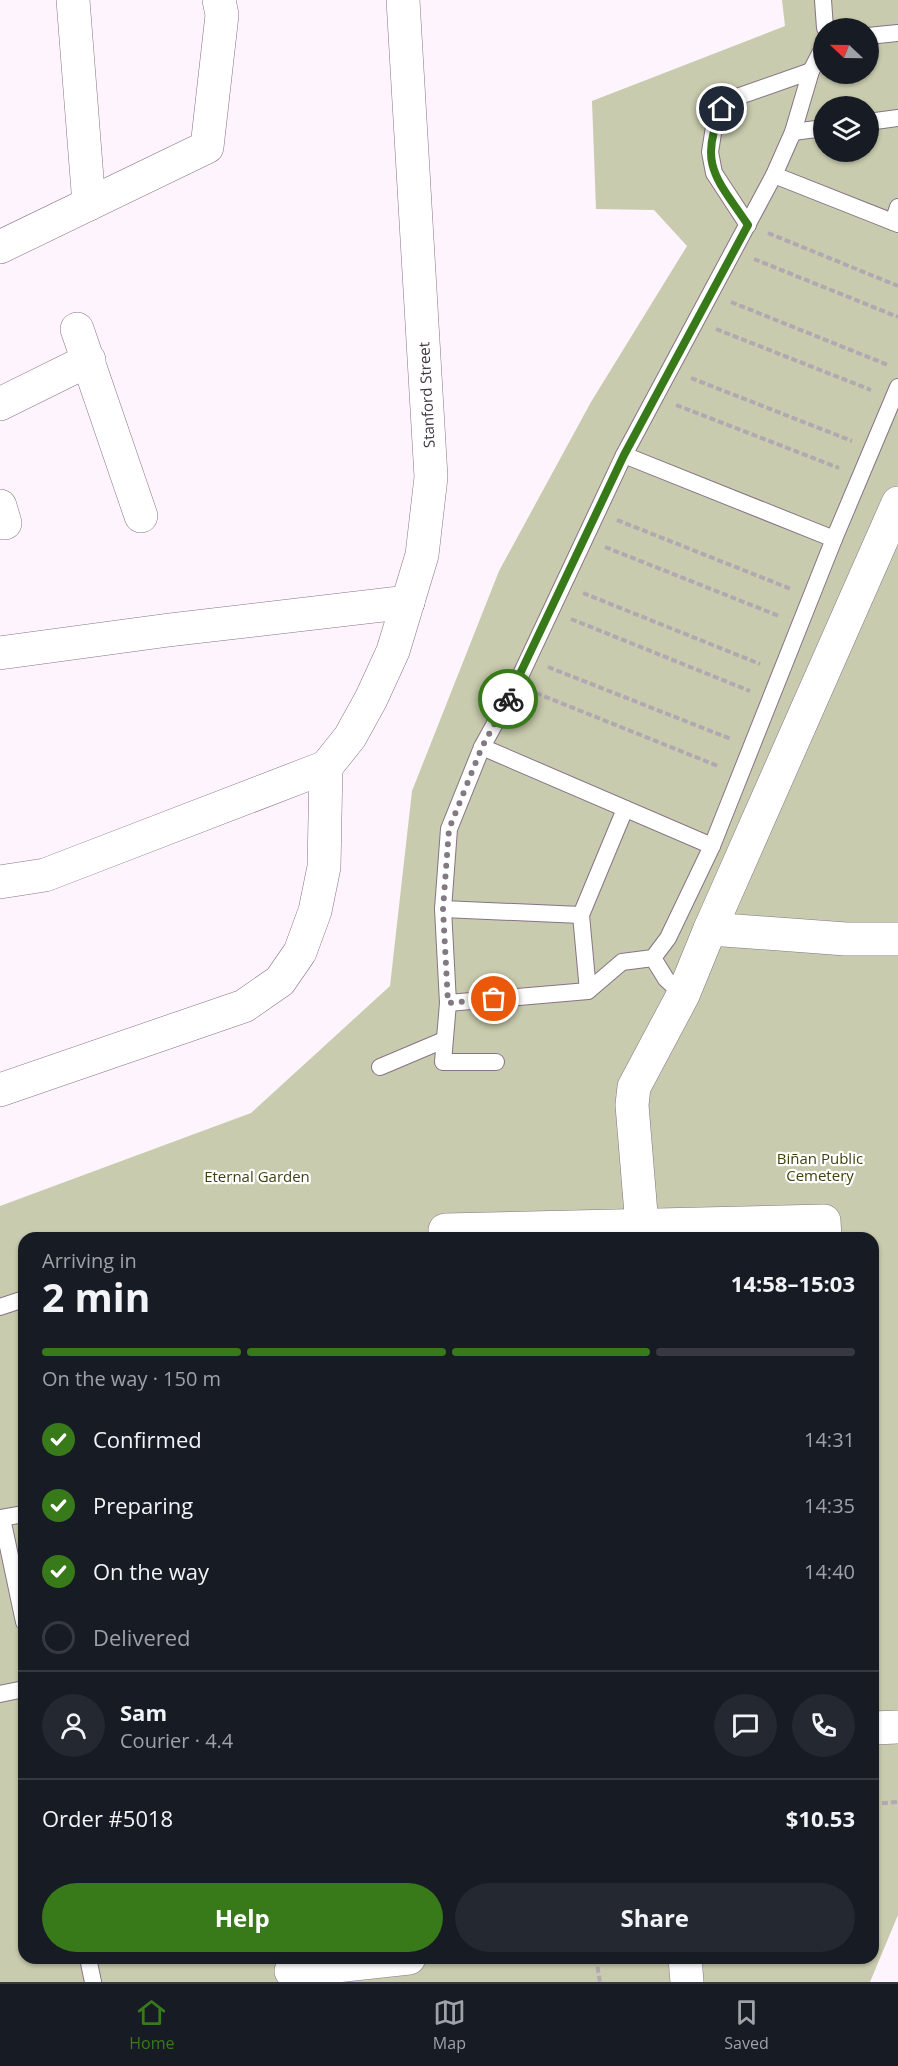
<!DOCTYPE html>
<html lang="en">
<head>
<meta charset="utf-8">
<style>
	:root { --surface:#171b24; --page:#242831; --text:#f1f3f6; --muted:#9ea1a6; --line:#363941; --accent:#387a1a }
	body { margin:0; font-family:"Open Sans",sans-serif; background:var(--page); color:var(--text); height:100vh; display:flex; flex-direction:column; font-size:22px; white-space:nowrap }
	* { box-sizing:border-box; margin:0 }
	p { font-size:20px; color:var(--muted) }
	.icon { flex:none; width:33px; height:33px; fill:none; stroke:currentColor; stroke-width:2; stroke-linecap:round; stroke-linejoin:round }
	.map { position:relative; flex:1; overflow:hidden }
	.drawer { position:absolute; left:18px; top:1232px; width:861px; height:732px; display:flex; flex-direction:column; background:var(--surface); border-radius:18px; box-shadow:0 2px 4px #0004 }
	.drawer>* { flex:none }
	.needle { width:39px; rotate:292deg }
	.controls { position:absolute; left:813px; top:18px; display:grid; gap:12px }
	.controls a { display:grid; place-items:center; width:66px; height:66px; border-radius:50%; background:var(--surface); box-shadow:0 2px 4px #0004; font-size:30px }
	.pin { position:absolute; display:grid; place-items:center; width:51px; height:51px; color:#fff; margin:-26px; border:3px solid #fff; border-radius:50%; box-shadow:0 2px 6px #0007 }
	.courier { position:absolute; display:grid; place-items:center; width:60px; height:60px; margin:-30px; border:4px solid #387a1a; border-radius:50%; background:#fff; color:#222; box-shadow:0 2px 8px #0007 }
	.summary em { font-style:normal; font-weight:700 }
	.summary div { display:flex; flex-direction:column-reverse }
	.summary { display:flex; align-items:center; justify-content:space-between; height:102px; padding:0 24px }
	h1 { font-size:39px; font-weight:700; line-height:45px }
	.bar { display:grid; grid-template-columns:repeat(4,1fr); gap:9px 6px; align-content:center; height:72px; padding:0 24px }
	.bar i { height:8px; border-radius:4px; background:var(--line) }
	.bar .on { background:var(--accent) }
	.bar p { grid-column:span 4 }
	.line { display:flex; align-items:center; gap:15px; padding:0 24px; border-top:2px solid var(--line) }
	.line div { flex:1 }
	.round { display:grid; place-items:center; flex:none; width:63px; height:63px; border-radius:32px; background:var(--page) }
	ol { padding:0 24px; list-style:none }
	li { display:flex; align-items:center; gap:18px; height:66px }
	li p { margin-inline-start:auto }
	li .icon { padding:6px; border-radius:50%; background:var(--accent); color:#fff; stroke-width:4 }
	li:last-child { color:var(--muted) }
	li i { width:33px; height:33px; border:3px solid var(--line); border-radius:50% }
	.cta { display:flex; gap:12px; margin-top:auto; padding:12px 24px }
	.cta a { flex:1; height:69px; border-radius:36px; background:var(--accent); color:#fff; font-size:24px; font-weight:700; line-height:69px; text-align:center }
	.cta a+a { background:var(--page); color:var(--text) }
	.tab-bar { display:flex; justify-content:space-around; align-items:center; height:84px; border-top:2px solid var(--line); background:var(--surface); font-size:16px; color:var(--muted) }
	.tab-bar a { display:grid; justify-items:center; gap:3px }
	.tab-bar .on { color:var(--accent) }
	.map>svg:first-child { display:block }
	.green { fill:#c8cbad; fill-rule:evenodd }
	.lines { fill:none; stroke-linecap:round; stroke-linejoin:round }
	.lane-casing { stroke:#887386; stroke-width:18 }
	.street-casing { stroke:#887386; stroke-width:34 }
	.path { stroke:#b2a8b1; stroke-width:4; stroke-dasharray:6 3; stroke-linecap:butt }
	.lane { stroke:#fff; stroke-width:16 }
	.street { stroke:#fff; stroke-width:33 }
	.done { stroke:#827982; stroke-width:6; stroke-dasharray:0 10.8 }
	.route { stroke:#387a1a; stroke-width:8 }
	.labels { text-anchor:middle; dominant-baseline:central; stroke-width:4.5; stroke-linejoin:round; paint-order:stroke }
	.street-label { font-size:15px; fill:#40373f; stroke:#fff }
	.park-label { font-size:15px; fill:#3e410e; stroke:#fff }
</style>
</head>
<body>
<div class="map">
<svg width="898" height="1982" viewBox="0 0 898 1982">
	<rect width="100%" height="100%" fill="#fef4fd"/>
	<path class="green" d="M782 0H898V1915L870 1982H0V1206L251 1113 390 986 412 791 499 571 591 402 687 246 654 210 596 209 592 101 785 26ZM824 28H868V74H824ZM824 106H868V152H824ZM24 1238H873V1958H24Z"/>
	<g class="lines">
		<defs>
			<g id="lane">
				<path d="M823 0 825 28"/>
				<path d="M868 36 898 33"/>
				<path d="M868 122 898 118"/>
				<path d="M793 132 824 128"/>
				<path d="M774 175 898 224"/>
				<path d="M893 222 898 207"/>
				<path d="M748 225 714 173 710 152 714 127 722 109 734 98 811 71"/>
				<path d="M624 455 834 539"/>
				<path d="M482 747 449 829 443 909 448 1003 588 991 622 962 653 958 666 979 683 995"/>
				<path d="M712 846 482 747 516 685 624 455 774 175 793 132 811 71 824 46"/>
				<path d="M443 909 581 915"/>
				<path d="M653 958 668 938 712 846 834 539 898 387"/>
				<path d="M588 991 581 915 625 809"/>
				<path d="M448 1003 443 1062H496"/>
				<path d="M380 1067 444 1040"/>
				<path d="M0 1307 24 1299"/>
				<path d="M0 1518 24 1514"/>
				<path d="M2 1518 24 1622"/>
				<path d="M0 1694 24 1689"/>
				<path d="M88 1958 93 1982"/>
			</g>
			<g id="street">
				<path d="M73 0 89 204"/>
				<path d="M0 247 207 147 222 15 219 0"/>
				<path d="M77 329 141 516"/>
				<path d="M0 404 89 360"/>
				<path d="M0 506 5 523"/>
				<path d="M0 653 169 630 408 602"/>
				<path d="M326 767 350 737 371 699 393 651 422 555 431 477 403 0"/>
				<path d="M0 882 45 875 326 767"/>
				<path d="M710 929 846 939H898"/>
				<path d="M0 1090 244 1006 280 981 300 952 315 911 324 867 326 767"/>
				<path d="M446 1238 445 1230 824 1221 825 1238"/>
				<path d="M643 1238 632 1105 634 1087 683 995 710 929 898 503"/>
				<path d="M873 1728 898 1727"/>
				<path d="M685 1958 687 1982"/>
				<path d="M291 1971 409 1958"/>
			</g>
		</defs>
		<use href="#lane" class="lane-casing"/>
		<use href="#street" class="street-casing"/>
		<g class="path">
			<path d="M768 233 898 286"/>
			<path d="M754 259 898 317"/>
			<path d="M731 302 888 365"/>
			<path d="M716 329 871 390"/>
			<path d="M691 378 852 441"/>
			<path d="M676 405 839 468"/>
			<path d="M617 520 791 589"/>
			<path d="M605 547 779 616"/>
			<path d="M583 593 760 664"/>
			<path d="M571 619 750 691"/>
			<path d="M548 667 731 739"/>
			<path d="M536 693 718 766"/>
			<path d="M873 1804 898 1802"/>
			<path d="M596 1958 600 1982"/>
		</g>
		<use href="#lane" class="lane"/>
		<use href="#street" class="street"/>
	</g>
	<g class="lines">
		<path class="done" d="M494 999 448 1003 443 909 449 829 482 747 508 699"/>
		<path class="route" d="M508 699 624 455 748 225C718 180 697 165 722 109"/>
	</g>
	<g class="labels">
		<g class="street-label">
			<text transform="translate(426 395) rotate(-93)">Stanford Street</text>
		</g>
		<g class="park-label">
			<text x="820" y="1158">Biñan Public<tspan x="820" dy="17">Cemetery</tspan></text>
			<text x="257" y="1176">Eternal Garden</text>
		</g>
	</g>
</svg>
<div class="controls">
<a><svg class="needle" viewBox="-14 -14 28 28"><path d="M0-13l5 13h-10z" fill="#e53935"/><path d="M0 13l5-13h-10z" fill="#9ea1a6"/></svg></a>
<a><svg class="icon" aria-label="layers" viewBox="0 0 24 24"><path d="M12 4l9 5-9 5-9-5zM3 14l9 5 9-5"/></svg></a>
</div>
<div class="pin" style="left:494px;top:999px;background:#ea580c"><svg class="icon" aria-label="bag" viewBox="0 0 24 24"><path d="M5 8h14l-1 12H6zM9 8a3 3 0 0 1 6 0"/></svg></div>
<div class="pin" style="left:722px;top:109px;background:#1f2937"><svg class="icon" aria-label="home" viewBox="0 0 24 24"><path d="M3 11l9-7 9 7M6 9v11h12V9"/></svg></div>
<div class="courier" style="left:508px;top:699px"><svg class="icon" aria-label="bike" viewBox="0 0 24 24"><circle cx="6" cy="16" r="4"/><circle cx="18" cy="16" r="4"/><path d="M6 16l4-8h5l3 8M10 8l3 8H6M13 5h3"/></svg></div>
<section class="drawer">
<div class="summary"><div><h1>2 min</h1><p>Arriving in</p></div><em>14:58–15:03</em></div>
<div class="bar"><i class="on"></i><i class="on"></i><i class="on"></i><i></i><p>On the way · 150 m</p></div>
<ol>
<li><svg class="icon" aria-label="check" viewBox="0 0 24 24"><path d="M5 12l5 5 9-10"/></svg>Confirmed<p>14:31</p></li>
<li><svg class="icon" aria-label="check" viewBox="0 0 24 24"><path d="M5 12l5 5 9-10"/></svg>Preparing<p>14:35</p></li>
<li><svg class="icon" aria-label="check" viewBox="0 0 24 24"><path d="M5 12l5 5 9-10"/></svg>On the way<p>14:40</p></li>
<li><i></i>Delivered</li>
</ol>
<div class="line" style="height:108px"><a class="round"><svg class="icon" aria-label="person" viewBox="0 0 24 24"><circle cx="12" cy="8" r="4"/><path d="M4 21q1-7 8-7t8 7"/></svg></a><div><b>Sam</b><p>Courier · 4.4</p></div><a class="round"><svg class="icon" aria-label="chat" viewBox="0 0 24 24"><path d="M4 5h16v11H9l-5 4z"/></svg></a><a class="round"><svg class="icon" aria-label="phone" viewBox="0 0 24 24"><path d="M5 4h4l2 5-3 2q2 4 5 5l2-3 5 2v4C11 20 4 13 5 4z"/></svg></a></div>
<div class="line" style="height:78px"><div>Order #5018</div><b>$10.53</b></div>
<div class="cta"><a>Help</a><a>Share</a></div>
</section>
</div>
<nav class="tab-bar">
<a class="on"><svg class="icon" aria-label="home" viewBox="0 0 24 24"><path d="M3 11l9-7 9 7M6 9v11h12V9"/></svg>Home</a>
<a><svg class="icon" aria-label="map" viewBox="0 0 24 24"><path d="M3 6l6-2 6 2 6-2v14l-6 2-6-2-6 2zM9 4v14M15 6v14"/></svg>Map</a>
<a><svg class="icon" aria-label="saved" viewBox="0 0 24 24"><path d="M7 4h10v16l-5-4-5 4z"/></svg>Saved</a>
</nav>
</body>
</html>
